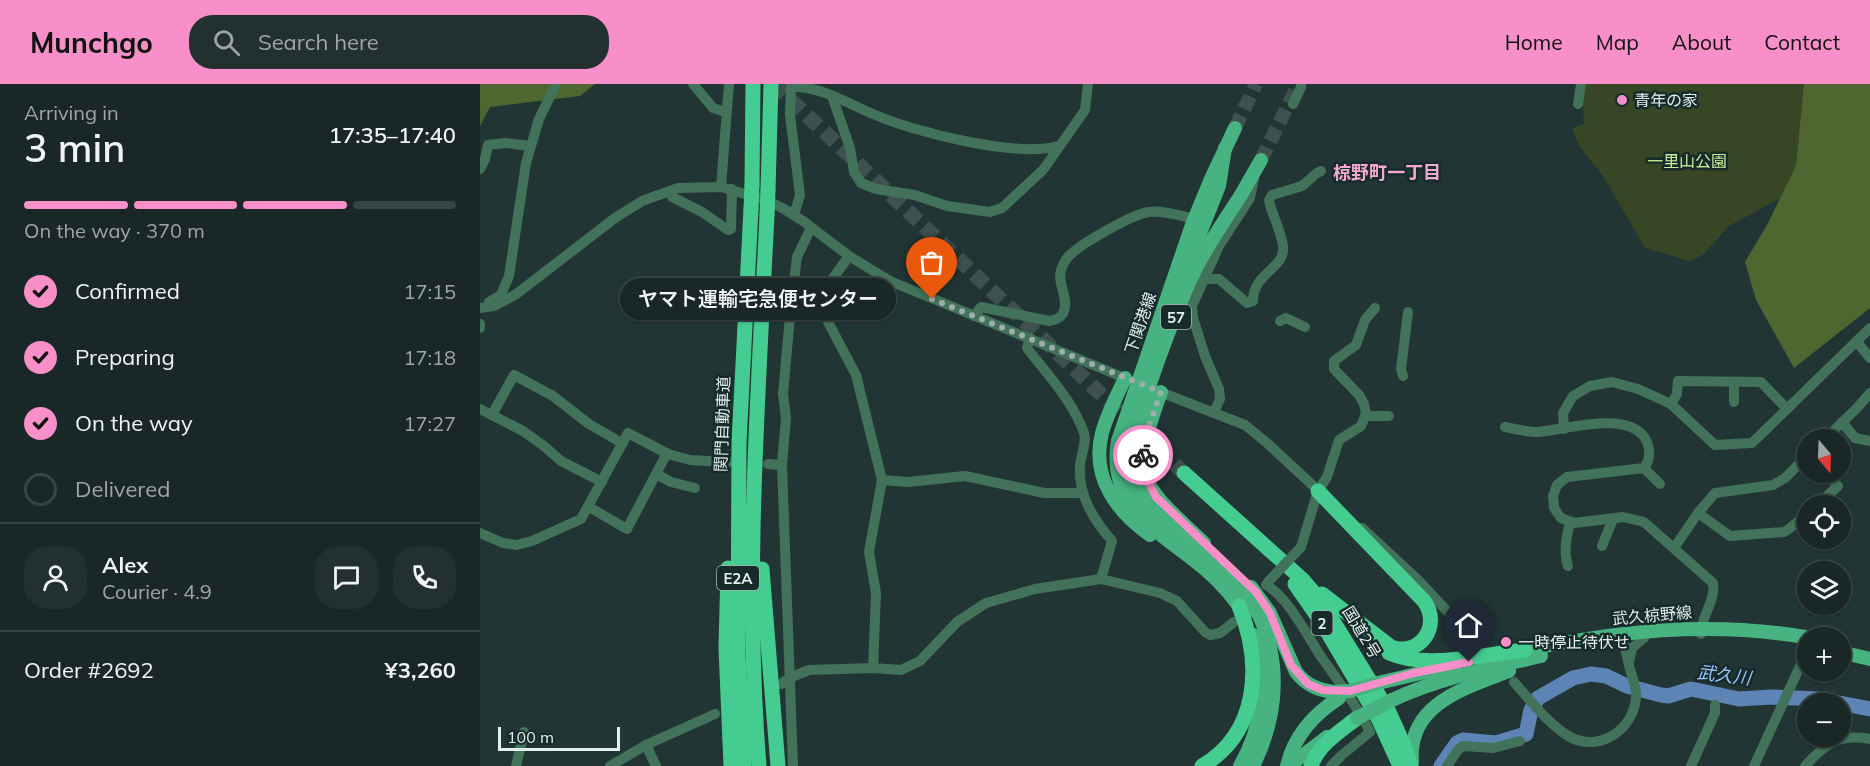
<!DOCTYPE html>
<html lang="en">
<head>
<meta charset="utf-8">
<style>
	:root { --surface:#192827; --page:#22302f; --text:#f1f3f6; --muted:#9fa6a7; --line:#374444; --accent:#f98fc8 }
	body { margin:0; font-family:Mulish,"Noto Sans JP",sans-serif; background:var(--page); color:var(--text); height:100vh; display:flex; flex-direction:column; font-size:22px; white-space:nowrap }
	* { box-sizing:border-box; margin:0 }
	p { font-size:20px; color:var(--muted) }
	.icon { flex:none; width:33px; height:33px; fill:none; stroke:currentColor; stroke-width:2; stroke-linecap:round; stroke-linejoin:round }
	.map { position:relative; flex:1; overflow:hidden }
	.panel { display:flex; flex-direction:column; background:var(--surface); width:480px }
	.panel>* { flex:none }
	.needle { width:39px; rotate:161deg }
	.tools { position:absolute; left:1317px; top:345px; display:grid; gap:12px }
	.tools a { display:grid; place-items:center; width:54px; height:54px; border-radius:50%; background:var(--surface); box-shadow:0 2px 4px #0004,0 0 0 2px var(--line); font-size:30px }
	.scale { position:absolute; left:18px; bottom:15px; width:122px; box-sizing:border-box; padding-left:6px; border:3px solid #e3efee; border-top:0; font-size:16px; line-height:21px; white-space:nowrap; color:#e3efee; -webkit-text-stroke:4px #172b2a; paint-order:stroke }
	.pin { position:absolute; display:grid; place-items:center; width:51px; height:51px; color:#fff; margin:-62px -26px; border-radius:50% 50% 50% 0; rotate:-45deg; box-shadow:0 0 6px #0007 }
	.pin .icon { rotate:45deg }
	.courier { position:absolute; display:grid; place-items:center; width:60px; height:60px; margin:-30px; border:4px solid #f98fc8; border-radius:50%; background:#fff; color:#222; box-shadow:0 2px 8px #0007 }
	.bubble { position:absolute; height:42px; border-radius:21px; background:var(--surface); box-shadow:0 2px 4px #0004,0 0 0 2px var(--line); font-size:20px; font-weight:600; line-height:42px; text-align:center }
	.summary em { font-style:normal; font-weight:600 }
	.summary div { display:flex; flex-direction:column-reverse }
	.summary { display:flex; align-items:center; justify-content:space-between; height:102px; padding:0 24px }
	h1 { font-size:39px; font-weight:600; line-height:45px }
	.bar { display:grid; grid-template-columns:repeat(4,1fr); gap:9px 6px; align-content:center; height:72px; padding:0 24px }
	.bar i { height:8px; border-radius:4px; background:var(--line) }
	.bar .current { background:var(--accent) }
	.bar p { grid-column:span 4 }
	.line { display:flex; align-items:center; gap:15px; padding:0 24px; border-top:2px solid var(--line) }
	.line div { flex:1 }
	.round { display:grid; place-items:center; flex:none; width:63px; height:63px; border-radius:24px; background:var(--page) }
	ol { padding:0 24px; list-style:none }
	li { display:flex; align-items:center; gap:18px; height:66px }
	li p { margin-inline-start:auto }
	li .icon { padding:6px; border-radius:50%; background:var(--accent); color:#111; stroke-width:4 }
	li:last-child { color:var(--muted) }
	li i { width:33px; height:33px; border:3px solid var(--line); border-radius:50% }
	header { display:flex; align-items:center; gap:36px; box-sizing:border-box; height:84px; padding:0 30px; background:var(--accent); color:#111 }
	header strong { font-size:28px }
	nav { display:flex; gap:33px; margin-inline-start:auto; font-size:21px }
	.search { width:420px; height:54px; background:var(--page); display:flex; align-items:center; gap:15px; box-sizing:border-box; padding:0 21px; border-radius:24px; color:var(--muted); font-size:22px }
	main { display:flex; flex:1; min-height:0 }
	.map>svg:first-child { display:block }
	.green { fill:#374725 }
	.forest { fill:#4e6730 }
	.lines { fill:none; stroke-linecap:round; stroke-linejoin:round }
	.river { stroke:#5d84b4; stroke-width:15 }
	.major-tunnel { stroke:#3e5150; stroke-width:14; stroke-dasharray:14 7; stroke-linecap:butt }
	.highway-tunnel { stroke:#3e5150; stroke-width:15; stroke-dasharray:15 8; stroke-linecap:butt }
	.minor { stroke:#43725a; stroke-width:10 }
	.major { stroke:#47b381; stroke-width:14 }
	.highway { stroke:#45cc90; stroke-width:15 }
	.minor-bridge { stroke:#43725a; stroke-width:10 }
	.major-bridge { stroke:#47b381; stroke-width:14 }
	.highway-bridge { stroke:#45cc90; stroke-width:15 }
	.done { stroke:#9faead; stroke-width:6; stroke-dasharray:0 10.8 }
	.route { stroke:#f98fc8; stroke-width:8 }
	.poi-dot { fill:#f98fc8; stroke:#172b2a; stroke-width:2 }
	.labels { text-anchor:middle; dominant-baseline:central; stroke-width:5; stroke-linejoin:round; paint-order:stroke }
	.shield { fill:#172b2a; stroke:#a6b4b3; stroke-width:1.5 }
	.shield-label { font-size:15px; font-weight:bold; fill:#e3efee }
	.poi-label { font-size:16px; fill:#e3efee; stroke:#172b2a; text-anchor:start }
	.park-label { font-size:16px; fill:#c8ef9c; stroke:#172b2a }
	.street-label { font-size:16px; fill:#e3efee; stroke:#172b2a }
	.neighbourhood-label { font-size:18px; font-weight:bold; fill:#f4a9d0; stroke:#172b2a }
	.water-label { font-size:18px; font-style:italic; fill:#9ac7ff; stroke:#172b2a }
</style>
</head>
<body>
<header>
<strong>Munchgo</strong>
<div class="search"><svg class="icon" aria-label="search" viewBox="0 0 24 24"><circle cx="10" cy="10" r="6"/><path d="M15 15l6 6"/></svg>Search here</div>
<nav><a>Home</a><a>Map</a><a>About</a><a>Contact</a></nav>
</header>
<main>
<section class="panel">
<div class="summary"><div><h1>3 min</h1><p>Arriving in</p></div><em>17:35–17:40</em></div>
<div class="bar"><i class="current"></i><i class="current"></i><i class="current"></i><i></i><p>On the way · 370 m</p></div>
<ol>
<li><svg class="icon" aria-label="check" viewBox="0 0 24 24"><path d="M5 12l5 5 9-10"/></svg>Confirmed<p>17:15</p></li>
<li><svg class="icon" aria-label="check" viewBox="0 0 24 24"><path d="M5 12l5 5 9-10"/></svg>Preparing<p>17:18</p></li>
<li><svg class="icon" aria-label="check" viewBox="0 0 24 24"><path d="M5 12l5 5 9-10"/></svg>On the way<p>17:27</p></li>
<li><i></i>Delivered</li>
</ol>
<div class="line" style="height:108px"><a class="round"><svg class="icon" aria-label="person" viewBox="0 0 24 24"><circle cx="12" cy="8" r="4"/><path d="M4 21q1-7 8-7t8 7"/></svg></a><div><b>Alex</b><p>Courier · 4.9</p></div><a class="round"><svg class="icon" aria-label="chat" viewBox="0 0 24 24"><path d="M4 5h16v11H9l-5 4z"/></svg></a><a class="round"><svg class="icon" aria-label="phone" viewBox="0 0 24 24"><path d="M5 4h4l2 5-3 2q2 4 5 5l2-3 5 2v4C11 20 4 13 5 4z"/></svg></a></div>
<div class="line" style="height:78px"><div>Order #2692</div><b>¥3,260</b></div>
</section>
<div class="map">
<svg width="1390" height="682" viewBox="0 0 1390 682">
	<rect width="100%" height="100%" fill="#213534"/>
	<path class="green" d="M1105 0H1377L1326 100 1249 142 1223 171 1209 177 1165 164 1123 92 1100 63 1092 44 1104 40 1102 15Z"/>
	<g class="forest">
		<path d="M0 0H115L100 12 10 23 0 42Z"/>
		<path d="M1324 0H1390V224L1314 284 1276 216 1265 178 1287 141 1316 82Z"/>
	</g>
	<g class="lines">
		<path class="river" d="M961 682 977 659 983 656 1016 659 1046 650 1051 626 1058 614 1093 594 1111 590 1126 592 1147 602 1181 611 1188 612 1211 605 1259 615 1292 613 1338 615 1390 625"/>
		<g class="major-tunnel">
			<path d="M755 44 776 0"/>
			<path d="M781 76 816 5"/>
		</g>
		<path class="highway-tunnel" d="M294 0 704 389"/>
		<g class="minor">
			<path d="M213 0 233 24 246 28"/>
			<path d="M311 0 310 31 320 111 314 131"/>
			<path d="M311 3C341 2 367 19 393 30 433 48 538 74 578 62"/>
			<path d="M352 12 370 64 374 88 381 99 396 105 435 111 467 122 510 128 522 124 563 86 605 26 608 0"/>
			<path d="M813 20 821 3V0"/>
			<path d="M1098 20 1101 0"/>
			<path d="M0 85 5 75 8 61 26 59 50 62"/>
			<path d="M241 103 249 0"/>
			<path d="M192 113 222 128 248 146 251 145 252 105"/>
			<path d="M369 172 348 201 344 220 348 238 376 291 402 396 389 468 396 509 393 584"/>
			<path d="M722 195H739L767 219 773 217C773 188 806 185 803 162 801 148 794 134 790 121L789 116 792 111 822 102 837 89 841 87"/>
			<path d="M9 218 21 211 29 192 46 79 59 35 76 0"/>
			<path d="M0 224 14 222 35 211 135 134 162 117 198 104 241 103 286 116 304 125 323 137 369 172 410 197 652 297"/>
			<path d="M494 232 501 223 569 237C576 236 582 234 584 227 589 214 577 200 581 186 583 180 586 174 591 170 603 159 652 130 669 128 683 126 701 132 715 135"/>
			<path d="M800 237 806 234 825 243"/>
			<path d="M0 240V244"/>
			<path d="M550 254 547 264C567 290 593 317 604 349 607 358 601 371 600 381 598 411 613 435 632 457L621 495"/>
			<path d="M1377 258 1390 274"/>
			<path d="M923 292 921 285 928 228"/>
			<path d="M1254 298V318"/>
			<path d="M675 306 765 341 787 359 842 410"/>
			<path d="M1191 320 1197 310 1198 297 1281 298 1307 325"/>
			<path d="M0 325 43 347 64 362 81 377 122 398"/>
			<path d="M734 328 740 315 739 305 725 272 713 234 712 222 739 162 770 114 774 95"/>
			<path d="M12 331 34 291 73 312 109 340 142 359"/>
			<path d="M886 332H909"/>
			<path d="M1362 338 1375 354 1390 357"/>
			<path d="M1025 343C1035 345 1047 348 1057 348 1086 346 1152 324 1167 358 1171 368 1170 376 1164 384L1087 393 1077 401 1073 412 1074 424 1081 434 1094 439 1143 433 1164 438 1233 499C1236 518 1221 531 1221 550"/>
			<path d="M1084 345 1083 329 1093 312 1110 302 1132 298 1158 305 1191 320 1235 361 1272 359 1390 244"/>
			<path d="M1344 356 1377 324 1390 309"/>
			<path d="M288 380 302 381"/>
			<path d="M1164 384 1180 400"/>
			<path d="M176 390 191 398 215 404"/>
			<path d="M402 396 428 398 485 392 564 409H603"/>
			<path d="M1336 422 1358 402 1346 388"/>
			<path d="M109 423 147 445 187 369"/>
			<path d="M1218 429 1250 452 1304 448 1309 445 1328 429"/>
			<path d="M882 444 938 496 996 558"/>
			<path d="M0 449 23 459 37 461 52 457 101 435 148 349 188 370 210 376 249 378"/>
			<path d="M1122 462 1133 435"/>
			<path d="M821 463 838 407 847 393 859 356 881 342 886 330 884 320 879 311 854 285V277L876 261 885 236 895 224"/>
			<path d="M1194 464 1218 429 1235 409 1293 401 1305 394 1328 371"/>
			<path d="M1088 482C1083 468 1086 453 1090 439"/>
			<path d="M786 501C809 514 827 552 842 574 859 598 877 622 890 648L862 671 851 682"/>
			<path d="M1149 578 1152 564 1164 554"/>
			<path d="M1034 598C1049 615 1070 642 1090 653 1120 669 1154 645 1156 613 1157 601 1150 589 1148 577 1145 567 1146 555 1134 550"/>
			<path d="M301 600 309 594 329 586 393 584 421 586 440 577 477 538 506 519 555 505 621 495 680 509 697 517 725 548 730 551 740 549 754 538"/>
			<path d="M166 661 176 682"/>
			<path d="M36 682 44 648"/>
			<path d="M130 682 166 661 235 630"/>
			<path d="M313 682 302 381 306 334 303 310 311 221 317 173 331 144"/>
			<path d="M967 682 978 666 983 662 1013 664 1040 657"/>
			<path d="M1211 682 1235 629V621"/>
			<path d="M1274 682 1328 565"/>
			<path d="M1325 682C1345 660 1359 649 1390 655"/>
		</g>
		<g class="major">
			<path d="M761 111 781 76"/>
			<path d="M712 141 731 95 755 44"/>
			<path d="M686 234 739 102 745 64"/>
			<path d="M645 294C637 312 627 330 622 349 611 393 636 427 670 451"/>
			<path d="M681 308C649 395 659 398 724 459"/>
			<path d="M638 357C626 424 684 450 726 486 741 499 754 514 765 531"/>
			<path d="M649 364C644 429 710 452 750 491 802 543 805 618 773 682"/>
			<path d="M771 503 790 529 816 588C826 601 838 606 854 608"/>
			<path d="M1035 568C1136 547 1229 536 1331 554"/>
			<path d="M1360 568 1390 575"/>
			<path d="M898 599 975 581"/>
			<path d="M912 616C959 594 1010 584 1061 572"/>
			<path d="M932 678C927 620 985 604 1029 587"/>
			<path d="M760 682C783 642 789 596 774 551"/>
			<path d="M807 682C814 652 834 630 859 614"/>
			<path d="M809 682 847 653"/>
		</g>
		<g class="highway">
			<path d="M272 101 273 0"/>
			<path d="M288 106 291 0"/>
			<path d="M704 389 822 495 840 516 909 628 923 659 931 682"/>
			<path d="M838 407 944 517C962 542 940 573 911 563L842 510"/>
			<path d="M248 484 246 564 251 682"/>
			<path d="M282 485 298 682"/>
			<path d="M815 500 842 539 898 634 920 682"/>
			<path d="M909 569C947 586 1004 570 1045 566"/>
			<path d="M264 682 258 571 259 358 271 125"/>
			<path d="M279 682C264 499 278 314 287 131"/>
			<path d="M722 682C780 648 782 578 759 522"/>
			<path d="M831 682C839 660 859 648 877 634"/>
		</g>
		<path class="minor-bridge" d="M788 498 821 463"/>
		<g class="major-bridge">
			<path d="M638 357 712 141"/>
			<path d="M649 364C668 305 688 243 715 186 728 160 745 136 761 111"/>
			<path d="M854 608 870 607 898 599"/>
			<path d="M877 634 912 616"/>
		</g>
		<g class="highway-bridge">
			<path d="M271 125 272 101"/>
			<path d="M287 131 288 106"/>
		</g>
	</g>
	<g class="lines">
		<path class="done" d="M452 215 681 308 669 342 663 371"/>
		<path class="route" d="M663 371 664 389 676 413 776 508 790 529 811 581 828 600 843 606 870 607 934 589 989 578"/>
	</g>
	<g class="poi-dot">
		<circle cx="1142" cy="16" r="6"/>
		<circle cx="1026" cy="558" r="6"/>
	</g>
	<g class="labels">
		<g class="shield">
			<rect x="681" y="221" width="30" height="24" rx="4.5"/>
			<rect x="237" y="482" width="42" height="24" rx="4.5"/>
			<rect x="831.5" y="527" width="21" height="24" rx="4.5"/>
		</g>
		<g class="shield-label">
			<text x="696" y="233">57</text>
			<text x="258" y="494">E2A</text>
			<text x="842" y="539">2</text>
		</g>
		<g class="poi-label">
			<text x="1154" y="16">青年の家</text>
			<text x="1038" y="558">一時停止待伏せ</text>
		</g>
		<g class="park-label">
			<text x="1207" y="77">一里山公園</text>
		</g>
		<g class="street-label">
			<text transform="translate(660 239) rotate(-71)">下関港線</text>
			<text transform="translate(242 340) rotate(-88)">関門自動車道</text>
			<text transform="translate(1172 531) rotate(-5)">武久椋野線</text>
			<text transform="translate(882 548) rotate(59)">国道2号</text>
		</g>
		<g class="neighbourhood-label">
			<text x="907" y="88">椋野町一丁目</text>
		</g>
		<g class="water-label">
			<text transform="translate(1244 591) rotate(7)">武久川</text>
		</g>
	</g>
</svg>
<div class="tools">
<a><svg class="needle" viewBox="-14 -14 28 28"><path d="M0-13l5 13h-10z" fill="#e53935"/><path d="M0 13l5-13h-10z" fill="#9fa6a7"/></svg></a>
<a><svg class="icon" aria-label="locate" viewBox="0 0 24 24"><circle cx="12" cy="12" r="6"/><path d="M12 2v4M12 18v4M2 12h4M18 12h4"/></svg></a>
<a><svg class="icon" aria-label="layers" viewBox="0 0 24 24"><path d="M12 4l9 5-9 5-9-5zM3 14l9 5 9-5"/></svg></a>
<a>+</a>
<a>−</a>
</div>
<div class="scale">100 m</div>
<div class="pin" style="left:452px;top:215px;background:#ea580c"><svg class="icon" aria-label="bag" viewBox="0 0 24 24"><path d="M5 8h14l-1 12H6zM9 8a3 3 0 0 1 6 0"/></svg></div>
<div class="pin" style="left:989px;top:578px;background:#1f2937"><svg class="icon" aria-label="home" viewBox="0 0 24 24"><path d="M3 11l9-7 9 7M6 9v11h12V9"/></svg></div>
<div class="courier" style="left:663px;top:371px"><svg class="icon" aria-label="bike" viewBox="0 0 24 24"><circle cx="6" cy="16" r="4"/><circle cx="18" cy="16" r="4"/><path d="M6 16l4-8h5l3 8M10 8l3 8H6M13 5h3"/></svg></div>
<div class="bubble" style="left:140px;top:194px;width:276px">ヤマト運輸宅急便センター</div>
</div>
</main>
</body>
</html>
